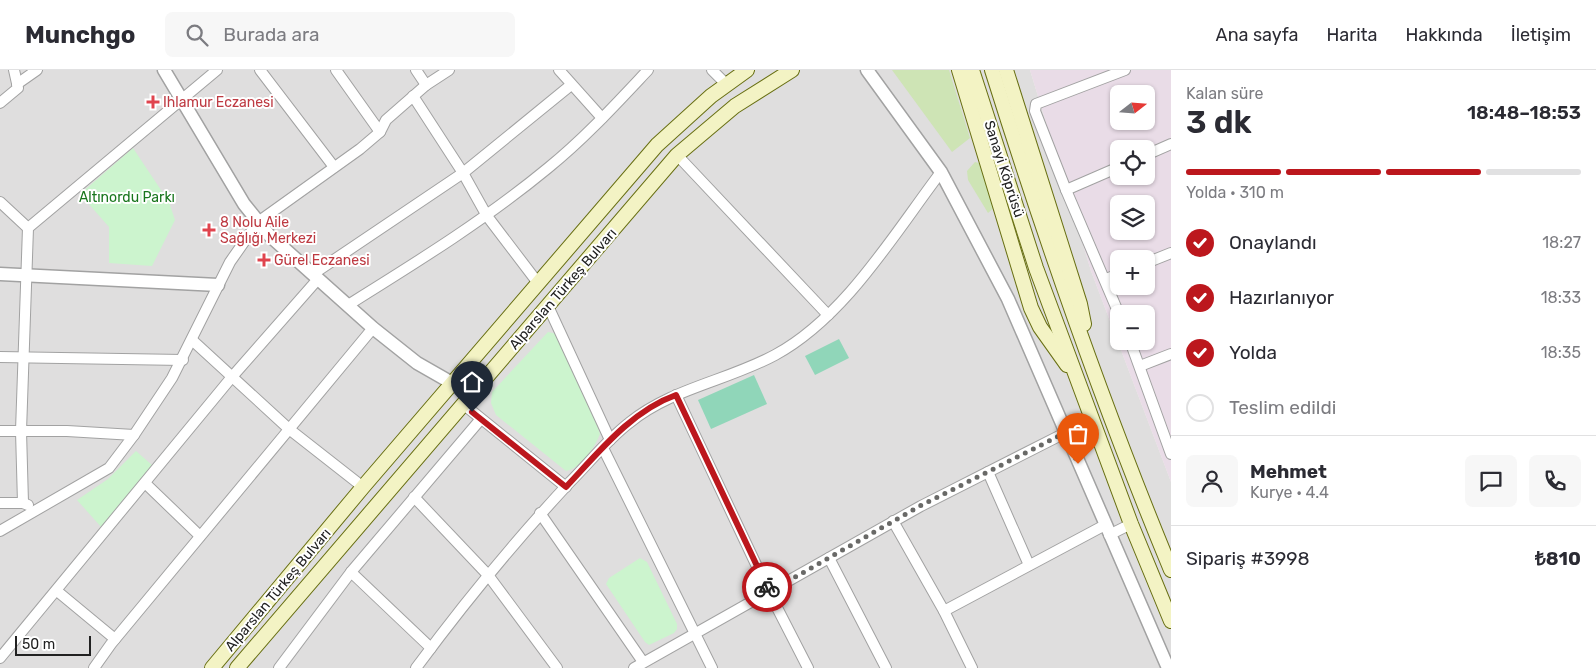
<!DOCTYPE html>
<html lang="tr">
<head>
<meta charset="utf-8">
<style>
	:root { --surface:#fff; --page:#f7f7f7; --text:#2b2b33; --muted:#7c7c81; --line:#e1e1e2; --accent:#bc171d }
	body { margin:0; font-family:Rubik,sans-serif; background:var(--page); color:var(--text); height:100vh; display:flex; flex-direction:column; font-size:19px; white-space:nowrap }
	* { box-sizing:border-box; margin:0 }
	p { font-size:16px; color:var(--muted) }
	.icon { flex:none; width:28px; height:28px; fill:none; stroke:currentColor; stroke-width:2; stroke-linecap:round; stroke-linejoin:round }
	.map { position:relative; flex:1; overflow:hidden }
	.details { display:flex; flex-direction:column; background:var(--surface); width:425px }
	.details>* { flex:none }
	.needle { width:32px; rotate:73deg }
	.fabs { position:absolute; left:1110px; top:15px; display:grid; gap:10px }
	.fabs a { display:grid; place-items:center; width:45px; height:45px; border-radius:8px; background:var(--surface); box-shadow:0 1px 4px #0004; font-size:25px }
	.scale { position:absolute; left:15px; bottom:12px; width:76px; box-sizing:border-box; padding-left:5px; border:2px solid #212121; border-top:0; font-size:14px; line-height:18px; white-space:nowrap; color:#212121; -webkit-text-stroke:4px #fff; paint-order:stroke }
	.pin { position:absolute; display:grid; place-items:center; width:42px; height:42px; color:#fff; margin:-51px -21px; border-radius:50% 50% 50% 0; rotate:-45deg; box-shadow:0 0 5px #0007 }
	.pin .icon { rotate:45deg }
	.courier { position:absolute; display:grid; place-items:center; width:50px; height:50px; margin:-25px; border:4px solid #bc171d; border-radius:50%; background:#fff; color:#222; box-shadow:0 1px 6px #0007 }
	.summary em { font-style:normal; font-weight:600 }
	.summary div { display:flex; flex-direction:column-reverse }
	.summary { display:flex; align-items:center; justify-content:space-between; height:85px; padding:0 15px }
	h1 { font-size:32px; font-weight:600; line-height:38px }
	.bar { display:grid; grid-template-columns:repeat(4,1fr); gap:8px 5px; align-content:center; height:60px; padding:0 15px }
	.bar i { height:6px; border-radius:4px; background:var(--line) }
	.bar .selected { background:var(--accent) }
	.bar p { grid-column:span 4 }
	.line { display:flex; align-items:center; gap:12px; padding:0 15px; border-top:1px solid var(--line) }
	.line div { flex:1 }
	.round { display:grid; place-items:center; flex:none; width:52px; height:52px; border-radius:8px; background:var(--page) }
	ol { padding:0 15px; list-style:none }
	li { display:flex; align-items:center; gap:15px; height:55px }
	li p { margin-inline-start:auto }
	li .icon { padding:5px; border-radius:50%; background:var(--accent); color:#fff; stroke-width:4 }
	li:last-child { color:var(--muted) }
	li i { width:28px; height:28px; border:2px solid var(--line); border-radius:50% }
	header { display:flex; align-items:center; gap:30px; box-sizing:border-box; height:70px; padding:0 25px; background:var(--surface); border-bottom:1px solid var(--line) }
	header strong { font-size:24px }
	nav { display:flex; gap:28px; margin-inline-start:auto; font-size:18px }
	.search { width:350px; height:45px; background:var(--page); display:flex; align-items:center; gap:12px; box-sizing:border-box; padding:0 18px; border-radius:8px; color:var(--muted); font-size:19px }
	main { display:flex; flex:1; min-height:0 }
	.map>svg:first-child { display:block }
	.residential { fill:#dfdede }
	.industrial { fill:#e9dce7; fill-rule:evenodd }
	.grass { fill:#cee4b5 }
	.park { fill:#ccf4ce }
	.pitch { fill:#90d6b9 }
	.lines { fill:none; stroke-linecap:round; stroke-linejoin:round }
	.minor-casing { stroke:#a2a2a2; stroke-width:12 }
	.tertiary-casing { stroke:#a2a2a2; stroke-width:15 }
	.secondary-casing { stroke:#686f12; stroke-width:16 }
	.minor { stroke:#fff; stroke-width:10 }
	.tertiary { stroke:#fff; stroke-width:12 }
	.secondary { stroke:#f3f3c4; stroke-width:14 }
	.done { stroke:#696967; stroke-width:5; stroke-dasharray:0 9 }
	.route { stroke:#bc171d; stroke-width:6 }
	.health-dot { fill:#e0444e; stroke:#fff; stroke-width:2 }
	.labels { text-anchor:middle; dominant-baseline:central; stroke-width:4; stroke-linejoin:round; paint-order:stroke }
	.health-label { font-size:14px; fill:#be3a42; stroke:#fff; text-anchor:start }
	.street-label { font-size:14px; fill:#212121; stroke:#fff }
	.park-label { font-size:14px; fill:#19761d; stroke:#fff }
</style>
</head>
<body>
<header>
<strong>Munchgo</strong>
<div class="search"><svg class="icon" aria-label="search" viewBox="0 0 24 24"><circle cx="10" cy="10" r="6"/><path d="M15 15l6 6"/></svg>Burada ara</div>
<nav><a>Ana sayfa</a><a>Harita</a><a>Hakkında</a><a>İletişim</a></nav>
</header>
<main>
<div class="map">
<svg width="1171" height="598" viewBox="0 0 1171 598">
	<rect width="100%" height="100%" fill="#f0eee9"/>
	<path class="residential" d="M0 0H1030L1091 201 1171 412V598H0Z"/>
	<path class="industrial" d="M1030 0H1171V412L1091 201ZM1119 24H1146V51H1119ZM1119 79H1146V106H1119ZM1119 134H1146V161H1119ZM1119 189H1146V216H1119ZM1119 244H1146V271H1119Z"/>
	<g class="grass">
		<path d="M892 0H949L970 68 952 82Z"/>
		<path d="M975 92 979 93 995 137 988 143 968 110 967 101Z"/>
	</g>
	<g class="park">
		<path d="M133 78 169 132 175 150 152 196 109 193V157L80 124Z"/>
		<path d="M548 262 562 265 569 275 600 364C594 379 581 398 566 401L496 345 491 333 492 322Z"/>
		<path d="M136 381 152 395 102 458 77 430 108 409Z"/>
		<path d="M640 488 647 492 677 554V559L674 563 649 575 645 572 606 514 609 508Z"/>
	</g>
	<g class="pitch">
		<path d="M839 269 849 288 815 305 805 286Z"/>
		<path d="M754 305 767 334 711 359 698 330Z"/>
	</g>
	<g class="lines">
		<defs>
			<g id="minor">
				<path d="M260 0 334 97"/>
				<path d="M336 0 380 62"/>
				<path d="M416 0 426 15"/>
				<path d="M559 0 602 48"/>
				<path d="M712 0 726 14"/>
				<path d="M17 14 37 0"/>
				<path d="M413 26 463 103 487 146 538 213"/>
				<path d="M0 33 18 18 14 0"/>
				<path d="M677 85 828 245"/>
				<path d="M1146 85 1171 74"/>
				<path d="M1066 120 1119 97"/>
				<path d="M0 132 28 158"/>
				<path d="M1146 193 1171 183"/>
				<path d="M313 204 463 103 571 15"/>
				<path d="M1106 209 1119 204"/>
				<path d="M348 235C417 192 485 150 548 98 584 69 616 34 648 0"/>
				<path d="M548 236 610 370"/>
				<path d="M1119 244 1066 120 1035 41 1036 34 1125 0"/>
				<path d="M192 270 289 359 363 417"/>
				<path d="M1130 271 1171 384"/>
				<path d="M0 287 183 290"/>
				<path d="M1140 296 1171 284"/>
				<path d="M676 325 769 522 808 598"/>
				<path d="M463 334 566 417"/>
				<path d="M0 361H67L134 365"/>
				<path d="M603 378 712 598"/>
				<path d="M988 402 1029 495"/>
				<path d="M145 413 200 466"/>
				<path d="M414 427 488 505 557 598"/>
				<path d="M0 433H23L28 435"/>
				<path d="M23 433 21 361 28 158 217 0"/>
				<path d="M540 443 643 592"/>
				<path d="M893 451 944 541 972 598"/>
				<path d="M0 461 109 398 134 365 172 308 230 192 258 152 360 79 380 62 386 50 426 15 449 0"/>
				<path d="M1109 465 1131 454"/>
				<path d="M829 488 886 598"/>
				<path d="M351 502 431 578"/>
				<path d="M57 521 115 569"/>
				<path d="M944 541 1105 455"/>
				<path d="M0 588 231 308 318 209"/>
				<path d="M94 598 111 574 373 258"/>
				<path d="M279 598 351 502 480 350"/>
				<path d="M416 598C464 533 515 471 570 412 589 393 607 370 629 353 672 318 727 311 775 285 845 247 894 164 941 102"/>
				<path d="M634 598 921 436 1065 363"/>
			</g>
			<g id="tertiary">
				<path d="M164 0 244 134 269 165 373 258 417 293 452 313"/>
				<path d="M867 0 941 102 1008 229 1168 598"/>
				<path d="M0 204 218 215"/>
			</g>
			<g id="secondary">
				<path d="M959 0 1031 238 1040 257 1067 295"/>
				<path d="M972 0 1036 198 1131 454 1171 551"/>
				<path d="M992 0C1045 169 1103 336 1171 500"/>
				<path d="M1006 0 1080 234 1084 254"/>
				<path d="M212 598 363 417 657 75 711 26 747 0"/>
				<path d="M237 598 677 85 735 36 792 0"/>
			</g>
		</defs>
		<use href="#minor" class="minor-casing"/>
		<use href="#tertiary" class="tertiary-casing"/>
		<use href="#secondary" class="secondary-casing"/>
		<use href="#minor" class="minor"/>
		<use href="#tertiary" class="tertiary"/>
		<use href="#secondary" class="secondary"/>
	</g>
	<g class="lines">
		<path class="done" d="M767 517 769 522 920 436 1065 363 1078 394"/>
		<path class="route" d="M472 342 566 417C598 383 631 341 676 325L767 517"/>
	</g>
	<g class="health-dot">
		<path d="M150.5 24.5h5v5h5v5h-5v5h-5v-5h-5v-5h5z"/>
		<path d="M206.5 152.5h5v5h5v5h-5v5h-5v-5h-5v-5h5z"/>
		<path d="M261.5 182.5h5v5h5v5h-5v5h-5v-5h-5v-5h5z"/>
	</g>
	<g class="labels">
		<g class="health-label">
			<text x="163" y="32">Ihlamur Eczanesi</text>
			<text x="220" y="152">8 Nolu Aile<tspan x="220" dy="16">Sağlığı Merkezi</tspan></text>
			<text x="274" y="190">Gürel Eczanesi</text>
		</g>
		<g class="street-label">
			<text transform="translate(1004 99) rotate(72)">Sanayi Köprüsü</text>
			<text transform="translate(563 219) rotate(-49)">Alparslan Türkeş Bulvarı</text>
			<text transform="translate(278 520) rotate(-50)">Alparslan Türkeş Bulvarı</text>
		</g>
		<g class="park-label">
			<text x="127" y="127">Altınordu Parkı</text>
		</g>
	</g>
</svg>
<div class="fabs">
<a><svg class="needle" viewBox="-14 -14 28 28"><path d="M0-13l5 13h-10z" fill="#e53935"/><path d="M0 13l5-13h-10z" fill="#7c7c81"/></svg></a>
<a><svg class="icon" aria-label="locate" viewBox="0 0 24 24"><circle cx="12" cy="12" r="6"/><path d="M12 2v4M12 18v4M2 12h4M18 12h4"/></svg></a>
<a><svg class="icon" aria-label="layers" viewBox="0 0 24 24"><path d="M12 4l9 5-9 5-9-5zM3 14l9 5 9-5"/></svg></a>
<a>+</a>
<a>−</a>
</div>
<div class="scale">50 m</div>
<div class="pin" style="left:1078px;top:394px;background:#ea580c"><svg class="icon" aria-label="bag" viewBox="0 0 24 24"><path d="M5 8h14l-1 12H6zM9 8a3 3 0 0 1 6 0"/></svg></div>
<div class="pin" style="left:472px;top:342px;background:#1f2937"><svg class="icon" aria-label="home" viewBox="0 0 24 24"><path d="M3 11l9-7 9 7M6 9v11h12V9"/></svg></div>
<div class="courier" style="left:767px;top:517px"><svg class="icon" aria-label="bike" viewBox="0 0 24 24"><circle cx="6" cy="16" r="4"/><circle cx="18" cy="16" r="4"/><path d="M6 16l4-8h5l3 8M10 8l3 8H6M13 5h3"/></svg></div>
</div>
<section class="details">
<div class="summary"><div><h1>3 dk</h1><p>Kalan süre</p></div><em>18:48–18:53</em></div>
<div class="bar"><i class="selected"></i><i class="selected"></i><i class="selected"></i><i></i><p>Yolda · 310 m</p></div>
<ol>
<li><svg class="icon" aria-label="check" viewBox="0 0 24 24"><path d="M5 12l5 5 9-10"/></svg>Onaylandı<p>18:27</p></li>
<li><svg class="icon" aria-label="check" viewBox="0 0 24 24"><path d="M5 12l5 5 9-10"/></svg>Hazırlanıyor<p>18:33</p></li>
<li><svg class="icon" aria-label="check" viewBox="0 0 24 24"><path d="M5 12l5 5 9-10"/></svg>Yolda<p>18:35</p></li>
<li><i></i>Teslim edildi</li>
</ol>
<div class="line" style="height:90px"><a class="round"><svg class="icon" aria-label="person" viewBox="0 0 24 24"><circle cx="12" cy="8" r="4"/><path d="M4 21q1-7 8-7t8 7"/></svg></a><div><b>Mehmet</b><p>Kurye · 4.4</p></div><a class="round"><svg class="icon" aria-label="chat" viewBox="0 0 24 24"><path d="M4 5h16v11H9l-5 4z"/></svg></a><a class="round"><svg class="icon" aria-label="phone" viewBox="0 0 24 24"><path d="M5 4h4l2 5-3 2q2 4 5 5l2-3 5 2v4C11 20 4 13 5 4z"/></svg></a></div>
<div class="line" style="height:65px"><div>Sipariş #3998</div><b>₺810</b></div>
</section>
</main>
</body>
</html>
